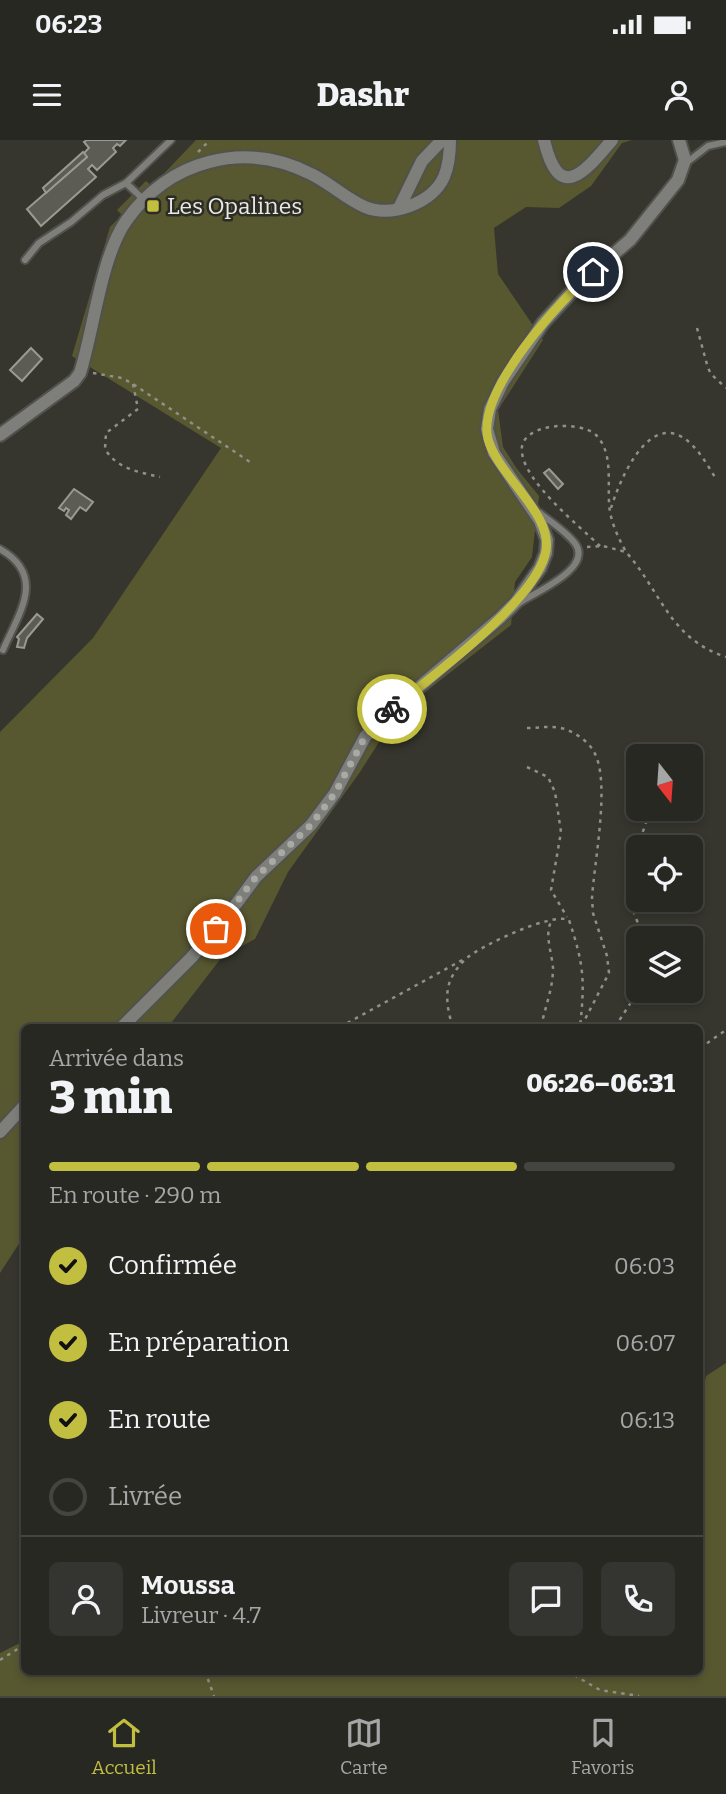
<!DOCTYPE html>
<html lang="fr">
<head>
<meta charset="utf-8">
<style>
	:root { --surface:#282823; --page:#343430; --text:#f1f3f6; --muted:#a5a6a6; --line:#444441; --accent:#c1be40 }
	body { margin:0; font-family:Bitter,serif; background:var(--page); color:var(--text); height:100vh; display:flex; flex-direction:column; font-size:26px; white-space:nowrap }
	* { box-sizing:border-box; margin:0 }
	p { font-size:23px; color:var(--muted) }
	.icon { flex:none; width:38px; height:38px; fill:none; stroke:currentColor; stroke-width:2; stroke-linecap:round; stroke-linejoin:round }
	.map { position:relative; flex:1; overflow:hidden }
	.details { position:absolute; left:21px; top:884px; width:682px; height:651px; display:flex; flex-direction:column; background:var(--surface); border-radius:10px; box-shadow:0 4px 10px #0003,0 0 0 2px var(--line) }
	.details>* { flex:none }
	.needle { width:46px; rotate:163deg }
	.tools { position:absolute; left:626px; top:604px; display:grid; gap:14px }
	.tools a { display:grid; place-items:center; width:77px; height:77px; border-radius:10px; background:var(--surface); box-shadow:0 4px 10px #0003,0 0 0 2px var(--line); font-size:35px }
	.pin { position:absolute; display:grid; place-items:center; width:60px; height:60px; color:#fff; margin:-30px; border:4px solid #fff; border-radius:50%; box-shadow:0 2px 7px #0007 }
	.courier { position:absolute; display:grid; place-items:center; width:70px; height:70px; margin:-35px; border:5px solid #c1be40; border-radius:50%; background:#fff; color:#222; box-shadow:0 2px 9px #0007 }
	.headline em { font-style:normal; font-weight:800 }
	.headline div { display:flex; flex-direction:column-reverse }
	.headline { display:flex; align-items:center; justify-content:space-between; height:119px; padding:0 28px }
	h1 { font-size:46px; font-weight:800; line-height:52px }
	.bar { display:grid; grid-template-columns:repeat(4,1fr); gap:10px 7px; align-content:center; height:84px; padding:0 28px }
	.bar i { height:9px; border-radius:5px; background:var(--line) }
	.bar .current { background:var(--accent) }
	.bar p { grid-column:span 4 }
	.line { display:flex; align-items:center; gap:18px; padding:0 28px; border-top:2px solid var(--line) }
	.line div { flex:1 }
	.round { display:grid; place-items:center; flex:none; width:74px; height:74px; border-radius:10px; background:var(--page) }
	ol { padding:0 28px; list-style:none }
	li { display:flex; align-items:center; gap:21px; height:77px }
	li p { margin-inline-start:auto }
	li .icon { padding:7px; border-radius:50%; background:var(--accent); color:#111; stroke-width:4 }
	li:last-child { color:var(--muted) }
	li i { width:38px; height:38px; border:4px solid var(--line); border-radius:50% }
	.status { display:flex; justify-content:space-between; align-items:center; height:49px; padding:0 35px; background:var(--surface); direction:ltr }
	.status svg { height:19px; fill:currentColor }
	header { display:flex; justify-content:space-between; align-items:center; height:91px; padding:0 28px; background:var(--surface); font-size:32px; font-weight:800 }
	.tabs { display:flex; justify-content:space-around; align-items:center; height:98px; border-top:2px solid var(--line); background:var(--surface); font-size:19px; color:var(--muted) }
	.tabs a { display:grid; justify-items:center; gap:4px }
	.tabs .current { color:var(--accent) }
	.map>svg:first-child { display:block }
	.green { fill:#575730 }
	.building { fill:#5c5c54; stroke:#9a9a92; stroke-width:2 }
	.lines { fill:none; stroke-linecap:round; stroke-linejoin:round }
	.service-casing { stroke:#52524c; stroke-width:10 }
	.minor-casing { stroke:#52524c; stroke-width:16 }
	.path { stroke:#90908a; stroke-width:2.5; stroke-dasharray:3.5 5; stroke-linecap:butt }
	.service { stroke:#7e7e7b; stroke-width:6 }
	.minor { stroke:#7e7e7b; stroke-width:12 }
	.done { stroke:#aaaaa5; stroke-width:7; stroke-dasharray:0 12.6 }
	.route { stroke:#c1be40; stroke-width:9 }
	.poi-dot { fill:#c1be40; stroke:#2c2c25; stroke-width:2.5 }
	.labels { text-anchor:middle; dominant-baseline:central; stroke-width:5; stroke-linejoin:round; paint-order:stroke }
	.poi-label { font-size:23px; fill:#e8e8e4; stroke:#2c2c25; text-anchor:start }
</style>
</head>
<body>
<div class="status"><b>06:23</b><svg viewBox="0 0 49 12"><path d="M0 12V9h3v3zM5 12V6h3v6zM10 12V3h3v9zM15 12V0h3v12zM26 1h20v11H26zM47 4h2v5h-2z"/></svg></div>
<header><svg class="icon" aria-label="menu" viewBox="0 0 24 24"><path d="M4 6h16M4 12h16M4 18h16"/></svg>Dashr<svg class="icon" aria-label="person" viewBox="0 0 24 24"><circle cx="12" cy="8" r="4"/><path d="M4 21q1-7 8-7t8 7"/></svg></header>
<div class="map">
<svg width="726" height="1556" viewBox="0 0 726 1556">
	<rect width="100%" height="100%" fill="#36362f"/>
	<g class="green">
		<path d="M196 0H632L622 3 591 46 559 68 526 67 494 88 498 134 543 200 498 270 503 307 517 329 539 356 532 417 515 442 511 485 397 574 360 632 288 732 255 799 222 817 168 887H24V1096L0 1133V592L93 498 221 308 72 216 110 87 122 75 117 70 146 41 152 46Z"/>
		<path d="M726 1223V1556H0V1513L24 1501V1531H700V1267L706 1236Z"/>
	</g>
	<g class="building">
		<path d="M87 0H126L120 6 117 4 113 8 116 12 97 30 92 25 88 29 96 37 41 86 27 69 87 17 84 13 89 8 84 2Z"/>
		<path d="M83 12 87 17 46 53 43 48Z"/>
		<path d="M31 208 42 219 22 241 10 230Z"/>
		<path d="M549 329 563 344 558 349 544 333Z"/>
		<path d="M74 349 93 362 86 371 80 367 71 379 66 375 69 370 66 368 64 371 59 368Z"/>
		<path d="M37 474 43 479 27 498 24 508 17 507 19 499 17 497Z"/>
	</g>
	<g class="lines">
		<defs>
			<g id="service">
				<path d="M686 23 708 6 726 2"/>
				<path d="M126 43 144 60"/>
				<path d="M25 120 39 103 71 82 103 55 126 43 171 0"/>
				<path d="M0 409C47 436 19 473 3 510"/>
				<path d="M521 462C538 451 595 427 574 402 565 391 551 382 540 373"/>
			</g>
			<g id="minor">
				<path d="M544 0C559 64 584 33 612 0"/>
				<path d="M399 68 422 21 442 0"/>
				<path d="M0 295 74 241 80 233C94 189 101 117 126 81 169 20 244 0 311 34 330 43 346 59 365 67 392 78 432 63 444 37 449 25 450 12 450 0"/>
				<path d="M122 887 191 818 228 775 256 737 311 685 335 653 365 597 378 582 500 478 516 462 540 428 546 413 547 400 540 381 494 313 487 289 490 269 503 242 543 183 578 145 630 100 678 40 685 20 679 0"/>
				<path d="M0 992 24 966"/>
			</g>
		</defs>
		<use href="#service" class="service-casing"/>
		<use href="#minor" class="minor-casing"/>
		<g class="path">
			<path d="M198 12 210 0"/>
			<path d="M697 188 708 228 711 234 726 248"/>
			<path d="M93 233 122 238 133 244 253 324"/>
			<path d="M133 244 138 269 106 293 105 309C117 329 139 332 160 337"/>
			<path d="M611 368C619 342 646 276 682 297 697 306 707 324 716 339"/>
			<path d="M600 406C578 385 526 343 522 313 517 282 581 280 596 295 615 314 606 348 610 372 613 387 619 399 626 412"/>
			<path d="M587 407 603 406 626 412C662 453 669 498 726 517"/>
			<path d="M527 588C540 588 553 585 565 589 576 593 589 602 594 612 611 641 594 723 592 758L593 773 607 816 609 833 581 887"/>
			<path d="M527 627 548 637 555 652 561 692 551 750 567 777"/>
			<path d="M644 798C638 783 630 766 629 750 628 722 644 695 650 668"/>
			<path d="M352 883 415 887"/>
			<path d="M340 887 466 818"/>
			<path d="M453 887C448 873 444 853 451 839 454 831 462 822 468 817 483 805 552 772 569 780 584 825 585 840 580 887"/>
			<path d="M541 887C545 867 553 849 553 828 552 813 543 791 553 779"/>
			<path d="M615 887 639 850"/>
			<path d="M700 908 726 890"/>
			<path d="M0 1520 24 1505"/>
			<path d="M205 1531 214 1556"/>
			<path d="M567 1531 600 1550 639 1556"/>
		</g>
		<use href="#service" class="service"/>
		<use href="#minor" class="minor"/>
	</g>
	<g class="lines">
		<path class="done" d="M216 789 256 737 311 685 335 653 365 597 392 569"/>
		<path class="route" d="M392 569C433 535 531 465 545 415 557 376 498 337 488 299 476 252 559 161 593 132"/>
	</g>
	<rect class="poi-dot" x="146" y="59" width="14" height="14" rx="3.5"/>
	<g class="labels">
		<g class="poi-label">
			<text x="167" y="66">Les Opalines</text>
		</g>
	</g>
</svg>
<div class="tools">
<a><svg class="needle" viewBox="-14 -14 28 28"><path d="M0-13l5 13h-10z" fill="#e53935"/><path d="M0 13l5-13h-10z" fill="#a5a6a6"/></svg></a>
<a><svg class="icon" aria-label="locate" viewBox="0 0 24 24"><circle cx="12" cy="12" r="6"/><path d="M12 2v4M12 18v4M2 12h4M18 12h4"/></svg></a>
<a><svg class="icon" aria-label="layers" viewBox="0 0 24 24"><path d="M12 4l9 5-9 5-9-5zM3 14l9 5 9-5"/></svg></a>
</div>
<div class="pin" style="left:216px;top:789px;background:#ea580c"><svg class="icon" aria-label="bag" viewBox="0 0 24 24"><path d="M5 8h14l-1 12H6zM9 8a3 3 0 0 1 6 0"/></svg></div>
<div class="pin" style="left:593px;top:132px;background:#1f2937"><svg class="icon" aria-label="home" viewBox="0 0 24 24"><path d="M3 11l9-7 9 7M6 9v11h12V9"/></svg></div>
<div class="courier" style="left:392px;top:569px"><svg class="icon" aria-label="bike" viewBox="0 0 24 24"><circle cx="6" cy="16" r="4"/><circle cx="18" cy="16" r="4"/><path d="M6 16l4-8h5l3 8M10 8l3 8H6M13 5h3"/></svg></div>
<section class="details">
<div class="headline"><div><h1>3 min</h1><p>Arrivée dans</p></div><em>06:26–06:31</em></div>
<div class="bar"><i class="current"></i><i class="current"></i><i class="current"></i><i></i><p>En route · 290 m</p></div>
<ol>
<li><svg class="icon" aria-label="check" viewBox="0 0 24 24"><path d="M5 12l5 5 9-10"/></svg>Confirmée<p>06:03</p></li>
<li><svg class="icon" aria-label="check" viewBox="0 0 24 24"><path d="M5 12l5 5 9-10"/></svg>En préparation<p>06:07</p></li>
<li><svg class="icon" aria-label="check" viewBox="0 0 24 24"><path d="M5 12l5 5 9-10"/></svg>En route<p>06:13</p></li>
<li><i></i>Livrée</li>
</ol>
<div class="line" style="height:126px"><a class="round"><svg class="icon" aria-label="person" viewBox="0 0 24 24"><circle cx="12" cy="8" r="4"/><path d="M4 21q1-7 8-7t8 7"/></svg></a><div><b>Moussa</b><p>Livreur · 4.7</p></div><a class="round"><svg class="icon" aria-label="chat" viewBox="0 0 24 24"><path d="M4 5h16v11H9l-5 4z"/></svg></a><a class="round"><svg class="icon" aria-label="phone" viewBox="0 0 24 24"><path d="M5 4h4l2 5-3 2q2 4 5 5l2-3 5 2v4C11 20 4 13 5 4z"/></svg></a></div>
</section>
</div>
<nav class="tabs">
<a class="current"><svg class="icon" aria-label="home" viewBox="0 0 24 24"><path d="M3 11l9-7 9 7M6 9v11h12V9"/></svg>Accueil</a>
<a><svg class="icon" aria-label="map" viewBox="0 0 24 24"><path d="M3 6l6-2 6 2 6-2v14l-6 2-6-2-6 2zM9 4v14M15 6v14"/></svg>Carte</a>
<a><svg class="icon" aria-label="saved" viewBox="0 0 24 24"><path d="M7 4h10v16l-5-4-5 4z"/></svg>Favoris</a>
</nav>
</body>
</html>
